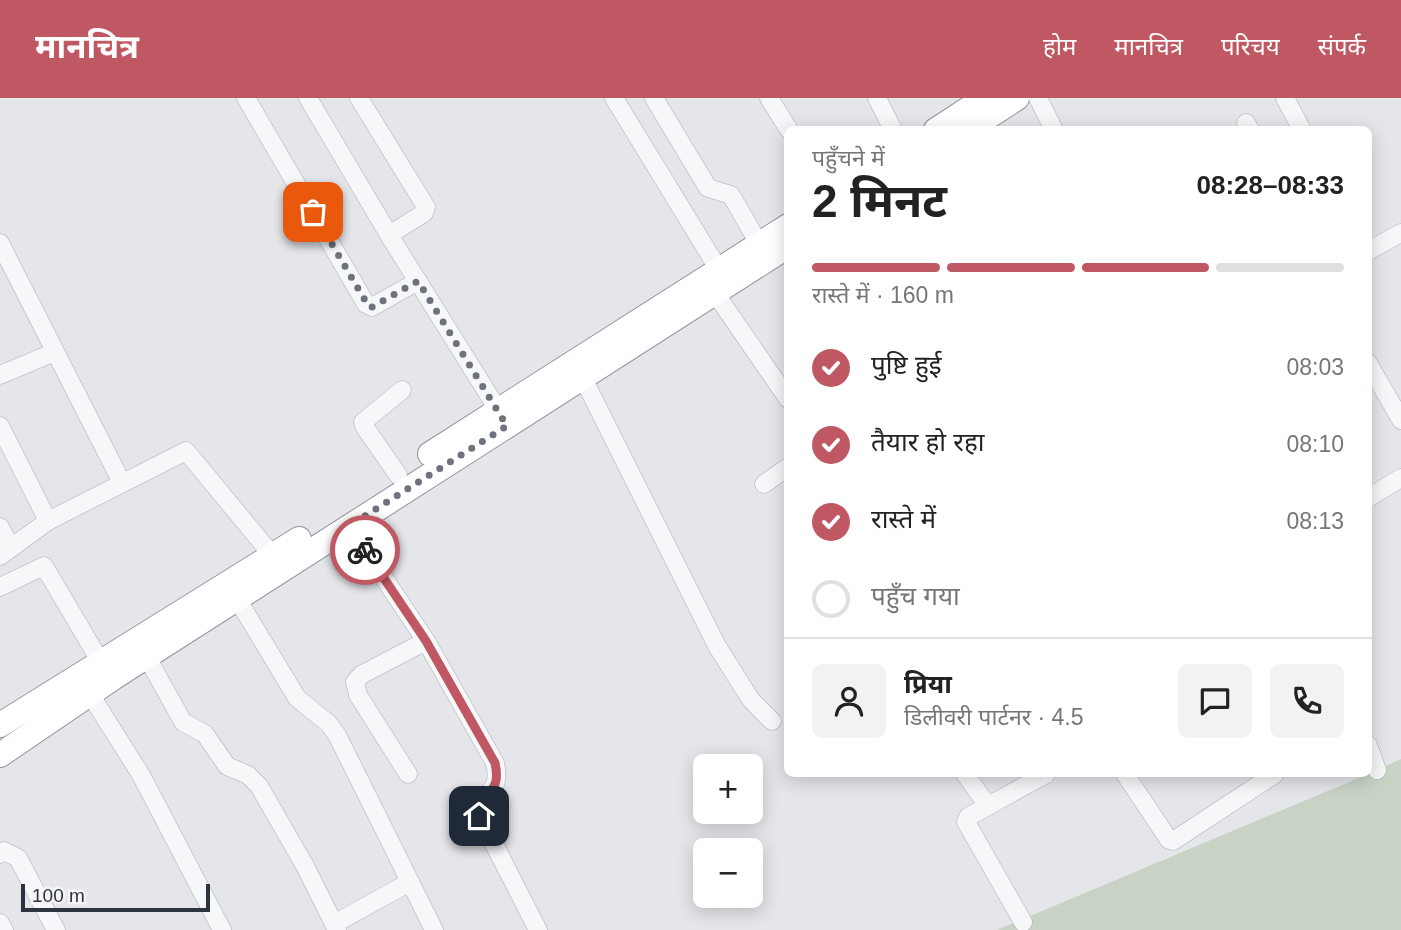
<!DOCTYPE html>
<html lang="hi">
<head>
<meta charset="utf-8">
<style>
	:root { --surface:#fff; --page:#f2f2f2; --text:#222; --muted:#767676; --line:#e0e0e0; --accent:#c05863 }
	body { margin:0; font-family:Arial,"Noto Sans Devanagari",sans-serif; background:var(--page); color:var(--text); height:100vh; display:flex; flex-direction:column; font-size:26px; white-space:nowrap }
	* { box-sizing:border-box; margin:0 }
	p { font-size:23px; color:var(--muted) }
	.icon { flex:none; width:38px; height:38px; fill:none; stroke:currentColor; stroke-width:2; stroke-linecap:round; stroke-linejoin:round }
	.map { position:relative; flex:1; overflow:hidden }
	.details { position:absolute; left:784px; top:28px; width:588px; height:651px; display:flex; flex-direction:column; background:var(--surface); border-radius:10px; box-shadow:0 4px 18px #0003 }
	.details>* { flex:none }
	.fabs { position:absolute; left:693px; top:656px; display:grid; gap:14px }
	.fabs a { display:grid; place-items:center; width:70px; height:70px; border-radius:10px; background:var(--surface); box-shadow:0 4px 18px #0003; font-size:35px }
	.scale { position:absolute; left:21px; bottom:18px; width:189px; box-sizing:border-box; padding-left:7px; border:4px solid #2d3340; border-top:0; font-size:19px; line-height:24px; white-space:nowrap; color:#2d3340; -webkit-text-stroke:5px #f3f5f7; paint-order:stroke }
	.pin { position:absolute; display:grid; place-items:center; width:60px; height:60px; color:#fff; margin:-30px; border-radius:14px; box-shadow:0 4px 10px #0006 }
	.courier { position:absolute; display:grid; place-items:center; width:70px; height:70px; margin:-35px; border:5px solid #c05863; border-radius:50%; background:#fff; color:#222; box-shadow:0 2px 9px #0007 }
	.summary em { font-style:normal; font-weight:700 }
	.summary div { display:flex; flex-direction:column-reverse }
	.summary { display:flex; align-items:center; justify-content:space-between; height:119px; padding:0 28px }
	h1 { font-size:46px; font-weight:700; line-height:52px }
	.bar { display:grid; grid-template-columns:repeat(4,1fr); gap:10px 7px; align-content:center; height:84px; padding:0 28px }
	.bar i { height:9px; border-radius:5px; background:var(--line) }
	.bar .active { background:var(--accent) }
	.bar p { grid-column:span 4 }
	.line { display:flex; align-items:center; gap:18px; padding:0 28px; border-top:2px solid var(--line) }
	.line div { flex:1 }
	.round { display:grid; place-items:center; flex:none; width:74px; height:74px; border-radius:10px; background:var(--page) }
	ol { padding:0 28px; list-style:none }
	li { display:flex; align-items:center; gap:21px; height:77px }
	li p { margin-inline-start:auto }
	li .icon { padding:7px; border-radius:50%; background:var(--accent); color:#fff; stroke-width:4 }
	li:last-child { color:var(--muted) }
	li i { width:38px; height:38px; border:4px solid var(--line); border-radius:50% }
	header { display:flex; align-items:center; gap:42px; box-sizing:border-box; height:98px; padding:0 35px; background:var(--accent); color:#fff }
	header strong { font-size:33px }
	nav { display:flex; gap:38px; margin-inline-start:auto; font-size:24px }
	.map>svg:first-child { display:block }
	.green { fill:#c8d3c6 }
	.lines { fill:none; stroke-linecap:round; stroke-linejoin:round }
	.minor-casing { stroke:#a9adb4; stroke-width:19 }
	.highway-casing { stroke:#8d939f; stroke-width:26 }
	.minor { stroke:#f6f7f9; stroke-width:18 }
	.highway { stroke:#fff; stroke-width:24 }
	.done { stroke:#6d727c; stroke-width:7; stroke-dasharray:0 12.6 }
	.route { stroke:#c05863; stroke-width:9 }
</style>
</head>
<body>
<header>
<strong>मानचित्र</strong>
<nav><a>होम</a><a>मानचित्र</a><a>परिचय</a><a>संपर्क</a></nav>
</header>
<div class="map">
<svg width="1401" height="832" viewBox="0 0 1401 832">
	<rect width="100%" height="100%" fill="#e4e6ea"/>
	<path class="green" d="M1401 661V832H997L1368 676Z"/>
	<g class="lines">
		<defs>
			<g id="minor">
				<path d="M246 0 366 206 372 209 418 183"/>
				<path d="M308 0 389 137 503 320"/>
				<path d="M359 0 426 109 424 115 389 137"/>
				<path d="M614 0 719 172"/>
				<path d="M654 0 708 90 731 97 759 146"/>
				<path d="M769 0 789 32"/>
				<path d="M877 0 893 32"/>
				<path d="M1038 0 1054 32"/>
				<path d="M1285 0 1302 32"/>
				<path d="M1246 25 1250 32"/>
				<path d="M0 145 122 385"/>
				<path d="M1368 153 1401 135"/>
				<path d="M715 195 788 301"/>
				<path d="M1368 265 1401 322"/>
				<path d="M0 277 55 254"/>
				<path d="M583 280 717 548 751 602 772 623"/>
				<path d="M0 328 48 423 0 458"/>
				<path d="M398 377 364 328 363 324 402 292"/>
				<path d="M764 386 788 369"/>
				<path d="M1368 400 1401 380"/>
				<path d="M48 423 186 353 273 458"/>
				<path d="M349 428 426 543 495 665C501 693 488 691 476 711L538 832"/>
				<path d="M0 429 11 450"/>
				<path d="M0 489 44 468 100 563"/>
				<path d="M238 502 297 600 329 626 337 637 434 832"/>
				<path d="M147 559 183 624 205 636 227 668 248 677 259 688 305 768 337 832"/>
				<path d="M90 596 141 677 222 832"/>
				<path d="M1368 647 1377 672"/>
				<path d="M408 676 358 597 355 584 361 577 426 543"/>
				<path d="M965 676 988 708 1046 676"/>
				<path d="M1125 676 1169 742 1173 743 1275 676"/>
				<path d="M988 708 968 719 966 724 1023 824"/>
				<path d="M0 756 4 753 18 760 56 832"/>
				<path d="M0 825 4 832"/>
				<path d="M334 826 410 784"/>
			</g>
			<g id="highway">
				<path d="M936 32 985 0"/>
				<path d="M968 32 1017 0"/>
				<path d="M430 356 788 128"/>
				<path d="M0 627 299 441"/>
				<path d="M0 657 113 580 788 148"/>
			</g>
		</defs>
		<use href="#minor" class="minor-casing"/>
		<use href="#highway" class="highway-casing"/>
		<use href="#minor" class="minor"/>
		<use href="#highway" class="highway"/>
	</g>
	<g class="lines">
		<path class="done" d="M313 114 369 209H372L418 183 507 328 349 428 365 452"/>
		<path class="route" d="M365 452 426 543 495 665C501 693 488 691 476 711L479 718"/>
	</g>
</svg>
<div class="fabs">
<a>+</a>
<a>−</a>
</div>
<div class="scale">100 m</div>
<div class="pin" style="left:313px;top:114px;background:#ea580c"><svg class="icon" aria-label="bag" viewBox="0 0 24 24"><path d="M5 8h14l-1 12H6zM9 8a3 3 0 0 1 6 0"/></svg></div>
<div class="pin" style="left:479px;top:718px;background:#1f2937"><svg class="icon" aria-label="home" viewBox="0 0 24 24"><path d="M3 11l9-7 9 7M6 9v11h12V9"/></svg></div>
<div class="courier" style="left:365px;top:452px"><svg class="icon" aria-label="bike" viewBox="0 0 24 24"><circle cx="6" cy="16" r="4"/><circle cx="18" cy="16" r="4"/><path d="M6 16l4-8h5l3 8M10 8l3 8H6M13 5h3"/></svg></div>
<section class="details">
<div class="summary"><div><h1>2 मिनट</h1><p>पहुँचने में</p></div><em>08:28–08:33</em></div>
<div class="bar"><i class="active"></i><i class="active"></i><i class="active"></i><i></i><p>रास्ते में · 160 m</p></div>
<ol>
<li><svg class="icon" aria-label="check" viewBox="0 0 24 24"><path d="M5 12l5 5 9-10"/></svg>पुष्टि हुई<p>08:03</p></li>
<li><svg class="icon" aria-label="check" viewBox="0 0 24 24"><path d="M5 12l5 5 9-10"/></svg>तैयार हो रहा<p>08:10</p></li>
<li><svg class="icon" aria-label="check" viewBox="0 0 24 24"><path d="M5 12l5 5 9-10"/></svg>रास्ते में<p>08:13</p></li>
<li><i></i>पहुँच गया</li>
</ol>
<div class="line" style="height:126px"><a class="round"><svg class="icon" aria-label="person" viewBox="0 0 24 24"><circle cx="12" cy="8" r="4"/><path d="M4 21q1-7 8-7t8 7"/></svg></a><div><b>प्रिया</b><p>डिलीवरी पार्टनर · 4.5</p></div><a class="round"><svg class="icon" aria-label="chat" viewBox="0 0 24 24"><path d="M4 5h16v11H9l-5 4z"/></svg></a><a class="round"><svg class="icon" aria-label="phone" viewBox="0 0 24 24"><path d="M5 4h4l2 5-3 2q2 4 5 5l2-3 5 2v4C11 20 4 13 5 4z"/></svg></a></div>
</section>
</div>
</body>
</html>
